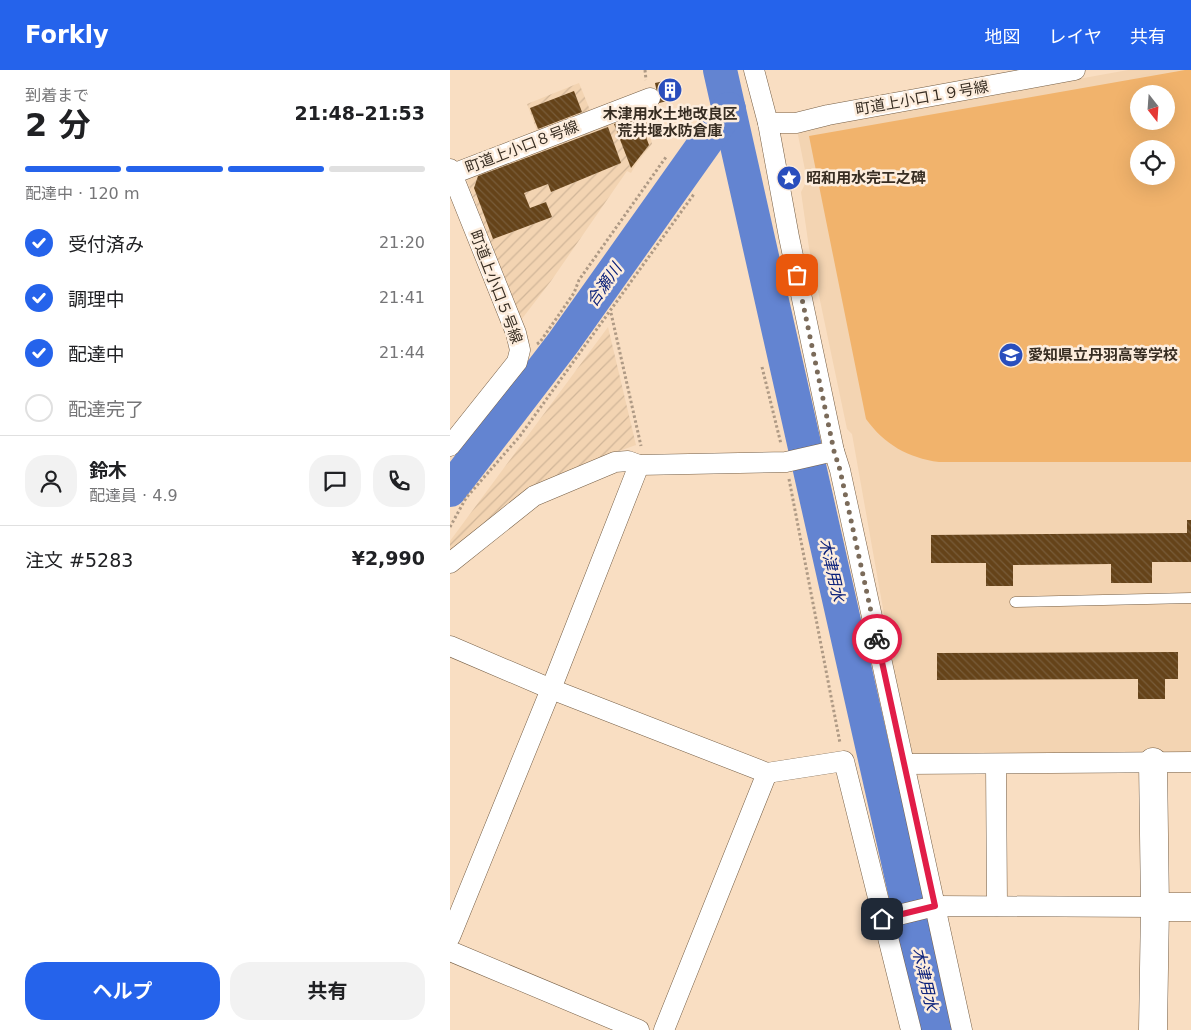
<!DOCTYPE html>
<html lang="ja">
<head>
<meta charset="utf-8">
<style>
	:root { --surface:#fff; --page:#f2f2f2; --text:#202124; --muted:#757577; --line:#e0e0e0; --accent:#2563eb }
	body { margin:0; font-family:"DejaVu Sans","Noto Sans JP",sans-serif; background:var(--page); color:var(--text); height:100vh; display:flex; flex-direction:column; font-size:19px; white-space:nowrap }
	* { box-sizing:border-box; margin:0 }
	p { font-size:16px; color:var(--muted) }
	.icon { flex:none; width:28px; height:28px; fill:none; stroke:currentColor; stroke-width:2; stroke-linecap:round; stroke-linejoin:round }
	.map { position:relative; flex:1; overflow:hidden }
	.sheet { display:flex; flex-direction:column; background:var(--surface); width:450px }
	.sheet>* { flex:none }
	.needle { width:32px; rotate:163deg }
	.fabs { position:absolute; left:680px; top:15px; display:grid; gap:10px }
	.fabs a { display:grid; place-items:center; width:45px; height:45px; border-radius:50%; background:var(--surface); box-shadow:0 5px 20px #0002; font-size:25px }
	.pin { position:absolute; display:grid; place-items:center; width:42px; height:42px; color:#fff; margin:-21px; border-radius:10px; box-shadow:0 2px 8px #0006 }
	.courier { position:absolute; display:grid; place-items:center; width:50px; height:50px; margin:-25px; border:4px solid #e11d48; border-radius:50%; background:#fff; color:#222; box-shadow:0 1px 6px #0007 }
	.head em { font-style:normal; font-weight:700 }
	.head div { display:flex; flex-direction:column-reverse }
	.head { display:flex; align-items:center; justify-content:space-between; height:85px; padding:0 25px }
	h1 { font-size:32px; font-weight:700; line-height:38px }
	.bar { display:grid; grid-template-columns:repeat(4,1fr); gap:8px 5px; align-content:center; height:60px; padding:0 25px }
	.bar i { height:6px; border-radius:4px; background:var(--line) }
	.bar .active { background:var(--accent) }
	.bar p { grid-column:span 4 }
	.line { display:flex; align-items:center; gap:12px; padding:0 25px; border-top:1px solid var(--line) }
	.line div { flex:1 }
	.round { display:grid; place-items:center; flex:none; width:52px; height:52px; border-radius:20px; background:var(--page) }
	ol { padding:0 25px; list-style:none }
	li { display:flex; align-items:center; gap:15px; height:55px }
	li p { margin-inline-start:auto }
	li .icon { padding:5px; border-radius:50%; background:var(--accent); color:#fff; stroke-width:4 }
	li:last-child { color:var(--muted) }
	li i { width:28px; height:28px; border:2px solid var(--line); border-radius:50% }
	.cta { display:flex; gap:10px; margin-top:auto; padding:10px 25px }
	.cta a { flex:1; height:58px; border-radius:20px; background:var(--accent); color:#fff; font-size:20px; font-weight:700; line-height:58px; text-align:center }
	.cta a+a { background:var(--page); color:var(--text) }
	header { display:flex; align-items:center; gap:30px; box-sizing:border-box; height:70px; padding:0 25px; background:var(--accent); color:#fff }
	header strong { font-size:24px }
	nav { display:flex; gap:28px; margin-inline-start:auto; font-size:18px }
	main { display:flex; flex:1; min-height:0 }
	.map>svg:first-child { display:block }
	.built { fill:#f3d4b2; fill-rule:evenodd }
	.industrial { fill:url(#industrial-furrows) }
	.pitch { fill:#f1b36c; fill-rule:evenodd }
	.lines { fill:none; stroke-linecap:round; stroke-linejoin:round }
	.river { stroke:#6384d1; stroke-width:34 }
	.building { fill:url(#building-back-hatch) }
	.lane-casing { stroke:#765f46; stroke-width:11 }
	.street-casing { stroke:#765f46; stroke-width:21 }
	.secondary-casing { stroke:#765f46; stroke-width:29 }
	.path { stroke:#af9a85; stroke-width:3; stroke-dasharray:2.5 2.5; stroke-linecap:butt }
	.lane { stroke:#fff; stroke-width:10 }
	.street { stroke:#fff; stroke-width:20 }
	.secondary { stroke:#fff; stroke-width:28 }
	.done { stroke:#7b6b5a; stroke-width:5; stroke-dasharray:0 9 }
	.route { stroke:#e11d48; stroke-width:6 }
	.labels { text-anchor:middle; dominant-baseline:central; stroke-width:5; stroke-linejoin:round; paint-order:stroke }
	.street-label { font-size:15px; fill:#372d22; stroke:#fdeddd }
	.poi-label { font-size:15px; font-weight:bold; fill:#372d22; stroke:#fdeddd; text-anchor:start }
	.water-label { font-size:16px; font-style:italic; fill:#0a207a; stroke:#fdeddd }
</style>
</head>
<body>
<header>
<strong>Forkly</strong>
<nav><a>地図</a><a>レイヤ</a><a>共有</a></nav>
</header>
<main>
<section class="sheet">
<div class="head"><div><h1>2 分</h1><p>到着まで</p></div><em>21:48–21:53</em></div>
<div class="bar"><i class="active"></i><i class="active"></i><i class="active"></i><i></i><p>配達中 · 120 m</p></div>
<ol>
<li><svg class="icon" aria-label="check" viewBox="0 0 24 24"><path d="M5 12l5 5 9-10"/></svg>受付済み<p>21:20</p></li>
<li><svg class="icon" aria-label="check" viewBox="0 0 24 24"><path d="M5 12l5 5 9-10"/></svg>調理中<p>21:41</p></li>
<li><svg class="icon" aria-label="check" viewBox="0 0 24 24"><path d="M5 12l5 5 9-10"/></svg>配達中<p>21:44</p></li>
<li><i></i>配達完了</li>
</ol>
<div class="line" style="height:90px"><a class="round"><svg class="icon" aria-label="person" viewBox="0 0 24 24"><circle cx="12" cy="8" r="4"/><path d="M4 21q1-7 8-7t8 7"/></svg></a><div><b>鈴木</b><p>配達員 · 4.9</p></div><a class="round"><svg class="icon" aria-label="chat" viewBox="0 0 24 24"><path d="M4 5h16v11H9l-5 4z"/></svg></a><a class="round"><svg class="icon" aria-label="phone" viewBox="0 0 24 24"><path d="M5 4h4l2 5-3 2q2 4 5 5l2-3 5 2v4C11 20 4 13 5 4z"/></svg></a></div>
<div class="line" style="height:65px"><div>注文 #5283</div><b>¥2,990</b></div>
<div class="cta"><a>ヘルプ</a><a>共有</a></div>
</section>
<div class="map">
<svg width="741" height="960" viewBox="0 0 741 960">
	<defs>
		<pattern id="industrial-furrows" width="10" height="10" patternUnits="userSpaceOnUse" patternTransform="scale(1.25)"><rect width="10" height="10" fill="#f3d4b2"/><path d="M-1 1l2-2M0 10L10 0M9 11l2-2" fill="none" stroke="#d1b699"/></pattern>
		<pattern id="building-back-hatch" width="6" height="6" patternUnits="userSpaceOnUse" patternTransform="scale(1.25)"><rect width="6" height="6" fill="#654319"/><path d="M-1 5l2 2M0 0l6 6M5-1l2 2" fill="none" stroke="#785c3a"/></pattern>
	</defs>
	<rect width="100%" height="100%" fill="#f9dec2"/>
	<path class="built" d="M678 0H741V688L459 685 402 364 397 359 359 178 351 122 357 110 347 60ZM689 24H716V51H689ZM689 79H716V106H689Z"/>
	<g class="industrial">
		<path d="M129 13 140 40 87 61 77 34Z"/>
		<path d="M194 38 202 74 186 94 181 103 177 101 101 211 71 250 17 111 19 105Z"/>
		<path d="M158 257 186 375 138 392 105 407 0 483V471Z"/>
	</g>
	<path class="pitch" d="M735 0H741V392H489C458 388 434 374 416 349L359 66ZM689 24H716V51H689ZM689 79H716V106H689Z"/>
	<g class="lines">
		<g class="river">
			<path d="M270 0 486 960"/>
			<path d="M0 420 113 273 279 39"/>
		</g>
	</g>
	<g class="building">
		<path d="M222 9 226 29 209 33 205 13Z"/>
		<path d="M124 21 132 42 88 59 80 38Z"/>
		<path d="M188 45 199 75 181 98 164 54Z"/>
		<path d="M158 57 171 93 101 122 98 114 74 123 80 138 96 132 102 147 43 169 24 118 28 106Z"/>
		<path d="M737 450H741V492H702V513H661V494L563 495V516H536V493H481V465L737 463Z"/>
		<path d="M728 582V609H715V629H688V609L487 610V583Z"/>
	</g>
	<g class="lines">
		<defs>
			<path id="lane" d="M565 532 741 528"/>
			<g id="street">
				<path d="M304 0 318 53 339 167 384 381 390 400 512 960"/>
				<path d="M318 53H346L378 45 625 0"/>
				<path d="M0 99 66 263 70 280 67 292 0 376"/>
				<path d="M0 105 200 28"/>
				<path d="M0 493 84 426 165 392 178 391 189 395 336 392 384 381"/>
				<path d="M0 576 101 619 317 703 394 691 461 960"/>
				<path d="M455 694 741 692"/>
				<path d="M546 694 547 836"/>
				<path d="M432 849 485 836 705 837"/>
				<path d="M0 867 101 619 189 395"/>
				<path d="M0 881 189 960"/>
				<path d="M214 960 317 703"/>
			</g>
			<g id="secondary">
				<path d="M705 837H741"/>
				<path d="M703 960 705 837 703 692"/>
			</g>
		</defs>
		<use href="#lane" class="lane-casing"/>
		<use href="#street" class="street-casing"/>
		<use href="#secondary" class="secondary-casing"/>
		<g class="path">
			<path d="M195 0 196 10"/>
			<path d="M161 243 191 376"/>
			<path d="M87 274 90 272 124 223 129 210 216 87"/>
			<path d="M312 297 331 374"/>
			<path d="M339 409 390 673"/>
			<path d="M0 457 16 428 70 366 244 124"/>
		</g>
		<use href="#lane" class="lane"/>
		<use href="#street" class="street"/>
		<use href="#secondary" class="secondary"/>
	</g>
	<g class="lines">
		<path class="done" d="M347 205 384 381 390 400 427 569"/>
		<path class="route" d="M427 569 485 836 432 849"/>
	</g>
	<defs>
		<symbol id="building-disc" viewBox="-11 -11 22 22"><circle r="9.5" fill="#294ebd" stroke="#fdeddd"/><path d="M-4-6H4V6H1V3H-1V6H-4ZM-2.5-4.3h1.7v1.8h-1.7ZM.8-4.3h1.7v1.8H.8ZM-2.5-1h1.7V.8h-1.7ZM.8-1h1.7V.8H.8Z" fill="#fff"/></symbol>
		<symbol id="sight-disc" viewBox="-11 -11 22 22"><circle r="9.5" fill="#294ebd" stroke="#fdeddd"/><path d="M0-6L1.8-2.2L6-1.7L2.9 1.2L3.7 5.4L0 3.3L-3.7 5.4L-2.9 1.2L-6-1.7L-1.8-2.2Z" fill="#fff"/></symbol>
		<symbol id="school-disc" viewBox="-11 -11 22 22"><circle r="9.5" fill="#294ebd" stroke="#fdeddd"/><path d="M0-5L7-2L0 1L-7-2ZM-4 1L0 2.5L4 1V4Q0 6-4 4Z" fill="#fff"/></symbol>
	</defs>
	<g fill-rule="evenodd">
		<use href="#building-disc" x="206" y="6" width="28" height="28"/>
		<use href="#sight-disc" x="325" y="94" width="28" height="28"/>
		<use href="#school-disc" x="547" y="271" width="28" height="28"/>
	</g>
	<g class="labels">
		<g class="street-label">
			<text transform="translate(472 28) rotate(-10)">町道上小口１９号線</text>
			<text transform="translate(72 77) rotate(-21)">町道上小口８号線</text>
			<text transform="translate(46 217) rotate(69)">町道上小口５号線</text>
		</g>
		<g class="poi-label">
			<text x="220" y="44" text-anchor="middle">木津用水土地改良区<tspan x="220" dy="17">荒井堰水防倉庫</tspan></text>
			<text x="356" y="108">昭和用水完工之碑</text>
			<text x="578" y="285">愛知県立丹羽高等学校</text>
		</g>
		<g class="water-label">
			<text transform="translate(154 215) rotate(-55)">合瀬川</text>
			<text transform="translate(382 500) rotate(77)">木津用水</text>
			<text transform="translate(475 909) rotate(77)">木津用水</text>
		</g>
	</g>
</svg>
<div class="fabs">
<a><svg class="needle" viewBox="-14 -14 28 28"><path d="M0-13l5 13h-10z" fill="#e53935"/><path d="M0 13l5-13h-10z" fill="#757577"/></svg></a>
<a><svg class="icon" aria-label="locate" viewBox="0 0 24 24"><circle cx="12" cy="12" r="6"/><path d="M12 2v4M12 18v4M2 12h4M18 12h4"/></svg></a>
</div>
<div class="pin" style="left:347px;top:205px;background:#ea580c"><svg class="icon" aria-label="bag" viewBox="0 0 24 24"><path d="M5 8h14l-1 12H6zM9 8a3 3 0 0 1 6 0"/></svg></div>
<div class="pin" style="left:432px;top:849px;background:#1f2937"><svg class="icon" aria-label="home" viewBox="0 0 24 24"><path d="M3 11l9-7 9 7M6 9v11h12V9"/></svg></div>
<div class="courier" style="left:427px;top:569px"><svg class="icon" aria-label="bike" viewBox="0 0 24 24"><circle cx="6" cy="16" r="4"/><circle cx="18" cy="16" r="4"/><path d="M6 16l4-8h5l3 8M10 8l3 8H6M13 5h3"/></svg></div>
</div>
</main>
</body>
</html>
